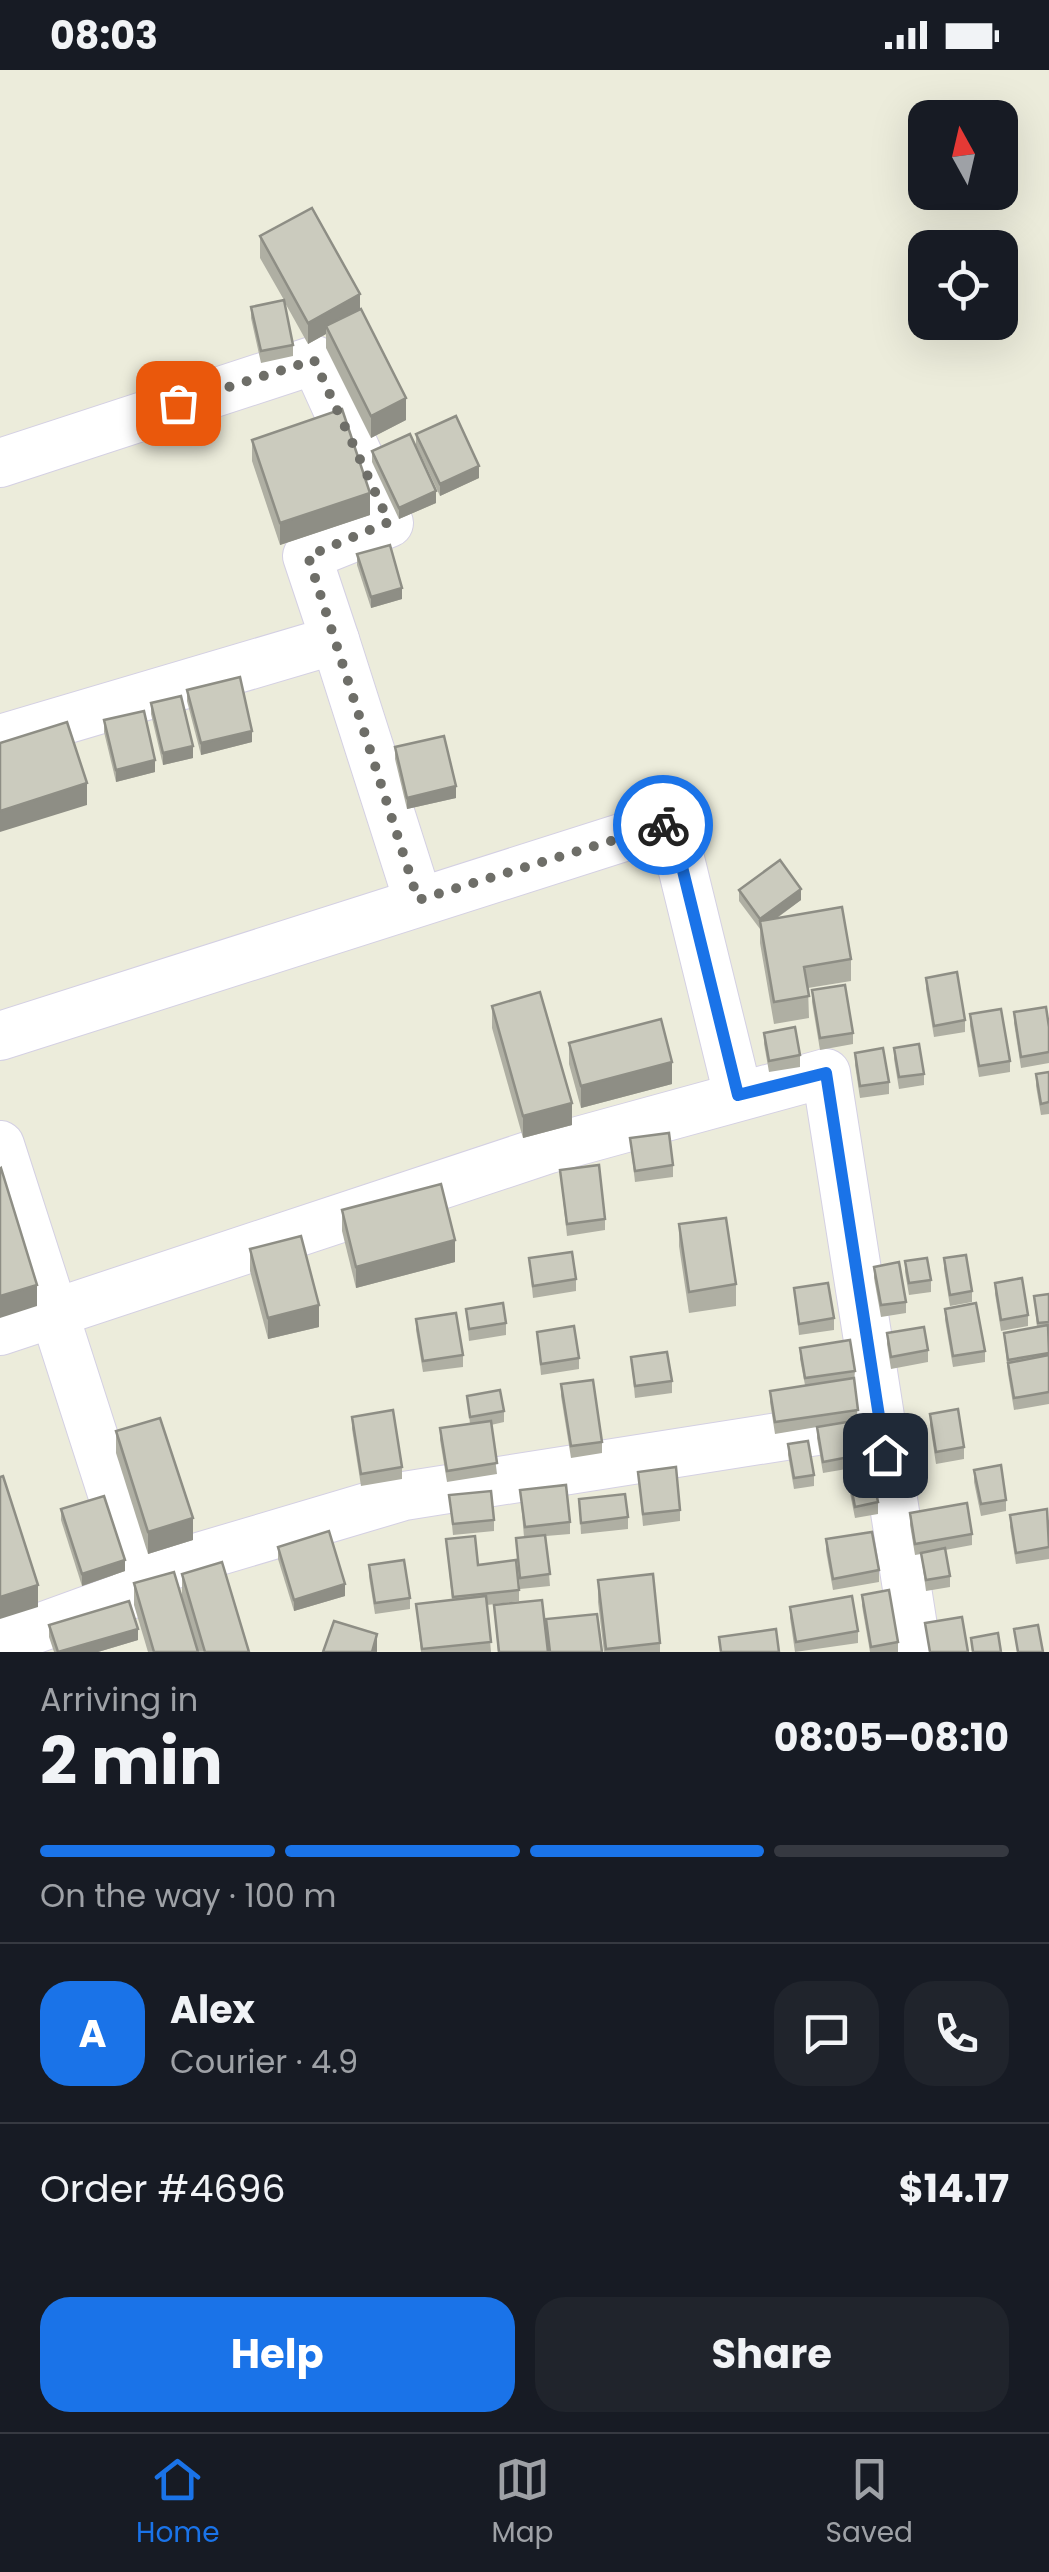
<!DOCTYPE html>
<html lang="en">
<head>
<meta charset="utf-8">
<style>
	:root { --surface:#171b24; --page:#20242c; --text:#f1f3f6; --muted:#9ea1a6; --line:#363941; --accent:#1a73e8 }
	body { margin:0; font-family:Poppins,sans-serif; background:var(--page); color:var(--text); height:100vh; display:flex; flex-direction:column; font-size:38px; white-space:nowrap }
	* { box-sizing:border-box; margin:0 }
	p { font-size:32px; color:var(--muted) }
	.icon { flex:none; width:55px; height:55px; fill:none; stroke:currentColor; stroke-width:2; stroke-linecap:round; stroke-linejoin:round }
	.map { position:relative; height:1582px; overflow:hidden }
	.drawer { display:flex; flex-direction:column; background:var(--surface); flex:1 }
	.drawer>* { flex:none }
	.needle { width:65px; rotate:352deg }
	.controls { position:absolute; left:908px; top:30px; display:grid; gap:20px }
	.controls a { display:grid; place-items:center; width:110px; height:110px; border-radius:20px; background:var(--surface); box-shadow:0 10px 40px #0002; font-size:50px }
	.pin { position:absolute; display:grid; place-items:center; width:85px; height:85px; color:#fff; margin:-42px; border-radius:20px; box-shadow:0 5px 15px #0006 }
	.courier { position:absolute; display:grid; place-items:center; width:100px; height:100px; margin:-50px; border:8px solid #1a73e8; border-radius:50%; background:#fff; color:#222; box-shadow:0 2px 12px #0007 }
	.summary em { font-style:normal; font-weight:700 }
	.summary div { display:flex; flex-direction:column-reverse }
	.summary { display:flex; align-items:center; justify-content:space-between; height:170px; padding:0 40px }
	h1 { font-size:65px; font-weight:700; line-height:75px }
	.bar { display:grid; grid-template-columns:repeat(4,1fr); gap:15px 10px; align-content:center; height:120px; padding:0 40px }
	.bar i { height:12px; border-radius:8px; background:var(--line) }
	.bar .current { background:var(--accent) }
	.bar p { grid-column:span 4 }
	.line { display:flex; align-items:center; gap:25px; padding:0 40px; border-top:2px solid var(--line) }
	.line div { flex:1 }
	.round { display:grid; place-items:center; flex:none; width:105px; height:105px; border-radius:30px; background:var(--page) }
	.action { display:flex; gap:20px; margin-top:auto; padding:20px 40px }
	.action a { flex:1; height:115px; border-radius:30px; background:var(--accent); color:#fff; font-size:40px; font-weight:700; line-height:115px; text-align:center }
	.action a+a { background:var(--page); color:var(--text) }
	.status { display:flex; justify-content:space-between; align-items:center; height:70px; padding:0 50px; background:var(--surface); direction:ltr }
	.status svg { height:28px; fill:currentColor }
	.dock { display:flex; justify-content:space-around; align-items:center; height:140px; border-top:2px solid var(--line); background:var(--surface); font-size:28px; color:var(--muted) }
	.dock a { display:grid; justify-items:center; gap:5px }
	.dock .current { color:var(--accent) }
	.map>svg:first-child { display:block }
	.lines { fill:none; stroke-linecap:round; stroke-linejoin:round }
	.street-casing { stroke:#d4d0e3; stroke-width:50 }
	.street { stroke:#fff; stroke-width:48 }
	.wall { fill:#afafa3 }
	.shaded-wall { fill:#8e8e85 }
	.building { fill:#cbcbbe; stroke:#8e8e85; stroke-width:2.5 }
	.done { stroke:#6e6e68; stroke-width:10; stroke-dasharray:0 18 }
	.route { stroke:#1a73e8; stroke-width:12 }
</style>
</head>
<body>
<div class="status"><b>08:03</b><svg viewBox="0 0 49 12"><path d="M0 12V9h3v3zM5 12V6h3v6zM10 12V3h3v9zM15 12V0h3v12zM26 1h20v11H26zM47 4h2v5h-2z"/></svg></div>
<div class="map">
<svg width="1049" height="1582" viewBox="0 0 1049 1582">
	<rect width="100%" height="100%" fill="#ececdb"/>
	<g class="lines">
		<defs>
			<g id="street">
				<path d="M0 393 315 290 389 453 307 486 335 570 0 669"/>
				<path d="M335 570 418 830"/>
				<path d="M0 966 671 752 738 1025"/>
				<path d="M0 1075 143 1520 0 1572"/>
				<path d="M0 1261 549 1079 826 1003 917 1582"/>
				<path d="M138 1505 404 1426 880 1351"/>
			</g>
		</defs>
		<use href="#street" class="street-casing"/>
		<use href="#street" class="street"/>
	</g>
	<g class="wall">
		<path d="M260 166 360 239 406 350 371 368 326 278V264L308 274 284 231 293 275V286L261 293 251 248V237L284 230 260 188Z"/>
		<path d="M416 364 479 408 440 426 416 375Z"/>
		<path d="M252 370 370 445 280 475 252 391Z"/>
		<path d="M372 381 436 433 399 449 372 392Z"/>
		<path d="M357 484 402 529 371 538 357 495Z"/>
		<path d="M187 620 252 672 201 685 187 631Z"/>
		<path d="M151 633 193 688 163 695 151 644Z"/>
		<path d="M104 650 155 702 116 712 104 662Z"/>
		<path d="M395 677 456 728 407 739 395 689Z"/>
		<path d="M739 820 801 830 777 848 851 889V911L808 918 809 948 774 954 760 873V859L739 831Z"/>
		<path d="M926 908 965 950V962L934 967 926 919Z"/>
		<path d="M812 920 853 963V974L820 980 812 932Z"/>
		<path d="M492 936 572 1055 523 1068 492 958Z"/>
		<path d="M1014 942 1049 957V993L1021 998 1014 953Z"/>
		<path d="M970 944 1010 991V1002L979 1007 970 956Z"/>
		<path d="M764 963 800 985V997L769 1002 764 974Z"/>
		<path d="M569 973 672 1014 581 1038 569 994Z"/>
		<path d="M894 978 924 1004V1015L899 1019 894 989Z"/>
		<path d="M855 983 889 1012V1024L860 1028 855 995Z"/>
		<path d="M1049 1002V1044L1041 1045 1036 1016V1004Z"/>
		<path d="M630 1068 673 1095V1107L635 1112Z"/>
		<path d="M560 1100 605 1149V1160L567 1166Z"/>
		<path d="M342 1140 455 1192 356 1218 342 1161Z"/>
		<path d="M679 1154 736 1214V1236L689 1243 679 1176Z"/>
		<path d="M250 1179 319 1257 268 1269 250 1201Z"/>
		<path d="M529 1188 576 1209V1221L533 1228Z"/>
		<path d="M944 1188 972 1221V1232L950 1236 944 1199Z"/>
		<path d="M905 1191 931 1210V1222L909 1225 905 1202Z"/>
		<path d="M874 1197 906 1232V1243L881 1247 874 1208Z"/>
		<path d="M995 1213 1028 1245V1256L1001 1261 995 1224Z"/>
		<path d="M794 1218 834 1248V1260L799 1265Z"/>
		<path d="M1049 1224V1334L1014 1340 1008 1304 1004 1263 1037 1257 1034 1226Z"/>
		<path d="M466 1239 506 1253V1265L469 1271Z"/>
		<path d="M945 1239 985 1281V1292L953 1297 945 1250Z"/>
		<path d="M416 1249 463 1285V1297L423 1302 416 1260Z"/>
		<path d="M537 1262 579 1288V1299L541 1305Z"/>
		<path d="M887 1263 928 1280V1292L891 1299 887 1274Z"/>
		<path d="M800 1278 855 1301 854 1312 858 1350 870 1383V1395L823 1403 817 1368V1357L775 1364 770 1332V1321L805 1315 800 1289Z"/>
		<path d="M631 1287 672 1311V1323L635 1328Z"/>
		<path d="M561 1314 602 1372V1383L571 1388 561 1326Z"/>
		<path d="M467 1326 504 1341V1352L491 1355 497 1404 447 1412 440 1370V1358L470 1354Z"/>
		<path d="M930 1344 964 1377V1389L936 1394 930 1355Z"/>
		<path d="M352 1347 402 1397V1409L361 1416 352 1359Z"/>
		<path d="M116 1361 193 1470 148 1484 116 1383Z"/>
		<path d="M788 1374 814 1405V1416L794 1419 788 1385Z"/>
		<path d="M974 1400 1006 1430V1441L981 1446 974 1412Z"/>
		<path d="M638 1402 680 1440V1451L643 1456Z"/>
		<path d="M850 1411 878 1432V1444L855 1448 850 1423Z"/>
		<path d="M520 1420 570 1452V1464L546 1466 550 1516 520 1519 516 1468 524 1467Z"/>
		<path d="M449 1425 494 1450V1461L453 1465Z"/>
		<path d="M579 1429 628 1447V1459L581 1464Z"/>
		<path d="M61 1439 125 1501 82 1516 61 1450Z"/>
		<path d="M910 1443 972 1464V1475L945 1480 950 1506V1517L926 1521 921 1484 915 1485 910 1455Z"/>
		<path d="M1010 1445 1049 1450V1489L1016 1494 1010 1457Z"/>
		<path d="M446 1469 478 1495 519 1520V1531L487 1535 491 1582H421L416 1534 452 1530Z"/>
		<path d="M826 1469 879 1500V1512L833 1520 826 1481Z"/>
		<path d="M278 1477 345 1526 294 1541 278 1489Z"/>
		<path d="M369 1495 410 1528V1539L375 1544 369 1507Z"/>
		<path d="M182 1504 249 1582H198L182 1526Z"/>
		<path d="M598 1510 660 1573V1582H604L598 1532Z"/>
		<path d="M134 1513 198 1582H148L134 1535Z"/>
		<path d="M862 1525 898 1572V1582H870L862 1536Z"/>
		<path d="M494 1535 546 1566V1549L602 1582H498Z"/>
		<path d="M790 1537 858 1561V1573L795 1582 790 1548Z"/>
		<path d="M49 1555 138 1570 98 1582H54L49 1567Z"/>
	</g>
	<g class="shaded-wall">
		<path d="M360 224V246L326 256V264L308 274V253Z"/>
		<path d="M406 328V350L371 368V346Z"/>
		<path d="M479 396V408L440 426V414Z"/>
		<path d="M436 421V433L399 449V438Z"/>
		<path d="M370 423V445L280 475V453Z"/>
		<path d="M402 518V529L371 538V527Z"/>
		<path d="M252 661V672L201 685V673Z"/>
		<path d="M193 676V688L163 695V683Z"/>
		<path d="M155 690V702L116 712V700Z"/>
		<path d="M87 713V735L0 762V741Z"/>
		<path d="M456 716V728L407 739V728Z"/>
		<path d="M801 819V830L760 860V849Z"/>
		<path d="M672 992V1014L581 1038V1016Z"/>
		<path d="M572 1033V1055L523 1068V1046Z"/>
		<path d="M455 1170V1192L356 1218V1197Z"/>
		<path d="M37 1215V1236L0 1248V1226Z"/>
		<path d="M319 1235V1257L268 1269V1248Z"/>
		<path d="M193 1448V1470L148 1484V1462Z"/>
		<path d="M125 1490V1501L82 1516V1504Z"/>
		<path d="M345 1514V1526L294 1541V1530Z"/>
		<path d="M38 1515V1537L0 1549V1527Z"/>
		<path d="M138 1559V1570L98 1582H60Z"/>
		<path d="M377 1564V1582H372Z"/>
	</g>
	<g class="building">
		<path d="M312 138 360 224 308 253 260 166Z"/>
		<path d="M284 230 293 275 261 281 251 237Z"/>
		<path d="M361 239 406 328 371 346 326 256Z"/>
		<path d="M342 339 370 423 280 453 252 370Z"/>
		<path d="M456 346 479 396 440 414 416 364Z"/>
		<path d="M410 364 436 421 399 438 372 381Z"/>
		<path d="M390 475 402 518 371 527 357 484Z"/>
		<path d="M240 607 252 661 201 673 187 620Z"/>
		<path d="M181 626 193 676 163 683 151 633Z"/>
		<path d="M144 641 155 690 116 700 104 650Z"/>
		<path d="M67 652 87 713 0 741V673Z"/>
		<path d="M444 666 456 716 407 728 395 677Z"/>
		<path d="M780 790 801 819 760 849 739 820Z"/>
		<path d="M842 837 851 889 804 897 809 926 774 932 760 851Z"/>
		<path d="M957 902 965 950 934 956 926 908Z"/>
		<path d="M845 915 853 963 820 968 812 920Z"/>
		<path d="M540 922 572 1033 523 1046 492 936Z"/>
		<path d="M1046 937 1049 957V982L1021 987 1014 942Z"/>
		<path d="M1001 939 1010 991 979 996 970 944Z"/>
		<path d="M661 949 672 992 581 1016 569 973Z"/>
		<path d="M795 957 800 985 769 991 764 963Z"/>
		<path d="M919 974 924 1004 899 1007 894 978Z"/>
		<path d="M883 978 889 1012 860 1016 855 983Z"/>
		<path d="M1049 1002V1032L1041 1034 1036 1004Z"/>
		<path d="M669 1063 673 1095 635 1101 630 1068Z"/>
		<path d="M599 1095 605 1149 567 1154 560 1100Z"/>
		<path d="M1 1098 37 1215 0 1226V1099Z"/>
		<path d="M441 1114 455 1170 356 1197 342 1140Z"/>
		<path d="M726 1148 736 1214 689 1222 679 1154Z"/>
		<path d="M301 1166 319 1235 268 1248 250 1179Z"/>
		<path d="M572 1182 576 1209 533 1216 529 1188Z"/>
		<path d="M966 1185 972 1221 950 1225 944 1188Z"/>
		<path d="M927 1188 931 1210 909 1213 905 1191Z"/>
		<path d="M899 1192 906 1232 881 1235 874 1197Z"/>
		<path d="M1022 1208 1028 1245 1001 1250 995 1213Z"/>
		<path d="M828 1213 834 1248 799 1254 794 1218Z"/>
		<path d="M1049 1224V1252L1038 1253 1034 1226Z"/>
		<path d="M503 1233 506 1253 469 1259 466 1239Z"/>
		<path d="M976 1233 985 1281 953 1286 945 1239Z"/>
		<path d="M456 1243 463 1285 423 1291 416 1249Z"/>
		<path d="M1048 1255 1049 1283 1008 1290 1004 1263Z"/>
		<path d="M574 1256 579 1288 541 1294 537 1262Z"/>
		<path d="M924 1257 928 1280 891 1287 887 1263Z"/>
		<path d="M850 1270 855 1301 805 1308 800 1278Z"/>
		<path d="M667 1282 672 1311 635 1316 631 1287Z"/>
		<path d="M1049 1285V1322L1014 1328 1008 1293Z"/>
		<path d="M854 1308 858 1340 775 1352 770 1321Z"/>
		<path d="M593 1310 602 1372 571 1376 561 1314Z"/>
		<path d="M500 1320 504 1341 470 1347 467 1326Z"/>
		<path d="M958 1339 964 1377 936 1382 930 1344Z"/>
		<path d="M393 1340 402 1397 361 1404 352 1347Z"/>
		<path d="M160 1348 193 1448 148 1462 116 1361Z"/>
		<path d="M865 1349 870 1383 823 1392 817 1357Z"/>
		<path d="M491 1351 497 1393 447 1401 440 1358Z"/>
		<path d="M808 1371 814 1405 794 1408 788 1374Z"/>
		<path d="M1001 1395 1006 1430 981 1434 974 1400Z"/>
		<path d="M676 1397 680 1440 643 1444 638 1402Z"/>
		<path d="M3 1406 38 1515 0 1527V1407Z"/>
		<path d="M873 1407 878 1432 855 1437 850 1411Z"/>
		<path d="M566 1415 570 1452 525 1457 520 1420Z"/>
		<path d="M491 1421 494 1450 453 1454 449 1425Z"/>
		<path d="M625 1424 628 1447 581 1453 579 1429Z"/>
		<path d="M104 1426 125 1490 82 1504 61 1439Z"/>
		<path d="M967 1433 972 1464 915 1474 910 1443Z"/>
		<path d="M1047 1439 1049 1477 1016 1483 1010 1445Z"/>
		<path d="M329 1461 345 1514 294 1530 278 1477Z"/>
		<path d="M872 1462 879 1500 833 1509 826 1469Z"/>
		<path d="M545 1465 550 1504 520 1508 516 1468Z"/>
		<path d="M475 1466 478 1495 516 1490 519 1520 453 1527 446 1469Z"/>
		<path d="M945 1478 950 1506 926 1510 921 1483Z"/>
		<path d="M404 1490 410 1528 375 1533 369 1495Z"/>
		<path d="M222 1492 249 1582H205L182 1504Z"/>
		<path d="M174 1502 198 1582H154L134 1513Z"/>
		<path d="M653 1504 660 1573 606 1579 598 1510Z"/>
		<path d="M889 1520 898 1572 871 1577 862 1525Z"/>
		<path d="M486 1526 491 1572 422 1579 416 1534Z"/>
		<path d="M852 1526 858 1561 796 1572 790 1537Z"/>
		<path d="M542 1530 548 1582H499L494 1535Z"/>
		<path d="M129 1531 138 1559 58 1582 49 1555Z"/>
		<path d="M597 1544 602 1582H550L546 1549Z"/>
		<path d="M962 1547 968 1582H930L925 1553Z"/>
		<path d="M334 1551 377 1564 372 1582H323Z"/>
		<path d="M1038 1555 1043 1582H1018L1014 1559Z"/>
		<path d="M776 1559 779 1582H721L719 1567Z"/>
		<path d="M998 1563 1001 1582H973L971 1568Z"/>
	</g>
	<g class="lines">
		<path class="done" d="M178 333 314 290 389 452 308 486 418 830 663 755"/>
		<path class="route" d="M663 755 671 752 738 1025 826 1003 885 1385"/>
	</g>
</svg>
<div class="controls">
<a><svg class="needle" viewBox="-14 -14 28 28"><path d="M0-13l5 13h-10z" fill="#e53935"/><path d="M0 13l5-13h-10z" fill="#9ea1a6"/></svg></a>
<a><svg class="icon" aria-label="locate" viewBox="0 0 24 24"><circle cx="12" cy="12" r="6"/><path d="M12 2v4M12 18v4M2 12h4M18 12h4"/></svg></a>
</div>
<div class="pin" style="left:178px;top:333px;background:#ea580c"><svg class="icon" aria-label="bag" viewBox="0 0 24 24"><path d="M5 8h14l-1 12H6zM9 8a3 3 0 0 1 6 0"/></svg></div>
<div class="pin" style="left:885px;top:1385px;background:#1f2937"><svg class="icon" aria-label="home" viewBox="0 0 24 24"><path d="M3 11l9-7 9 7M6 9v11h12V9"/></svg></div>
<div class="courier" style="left:663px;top:755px"><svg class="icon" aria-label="bike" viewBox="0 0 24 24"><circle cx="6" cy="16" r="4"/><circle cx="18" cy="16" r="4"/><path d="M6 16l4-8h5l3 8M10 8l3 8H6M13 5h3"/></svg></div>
</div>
<section class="drawer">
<div class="summary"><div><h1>2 min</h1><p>Arriving in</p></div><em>08:05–08:10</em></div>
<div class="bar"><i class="current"></i><i class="current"></i><i class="current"></i><i></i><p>On the way · 100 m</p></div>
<div class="line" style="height:180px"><b class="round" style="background:var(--accent);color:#fff">A</b><div><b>Alex</b><p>Courier · 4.9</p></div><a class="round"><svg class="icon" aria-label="chat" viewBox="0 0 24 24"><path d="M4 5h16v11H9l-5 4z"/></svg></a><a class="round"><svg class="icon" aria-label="phone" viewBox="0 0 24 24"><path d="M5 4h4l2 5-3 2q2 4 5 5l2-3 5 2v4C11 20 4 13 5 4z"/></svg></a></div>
<div class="line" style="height:130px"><div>Order #4696</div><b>$14.17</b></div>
<div class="action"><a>Help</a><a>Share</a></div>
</section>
<nav class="dock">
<a class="current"><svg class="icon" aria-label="home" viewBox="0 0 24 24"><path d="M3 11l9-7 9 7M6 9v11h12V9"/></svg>Home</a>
<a><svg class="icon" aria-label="map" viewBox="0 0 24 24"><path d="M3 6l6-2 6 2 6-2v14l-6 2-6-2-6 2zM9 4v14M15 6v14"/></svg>Map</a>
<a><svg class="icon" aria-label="saved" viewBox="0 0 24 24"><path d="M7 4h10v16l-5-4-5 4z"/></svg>Saved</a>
</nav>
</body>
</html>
